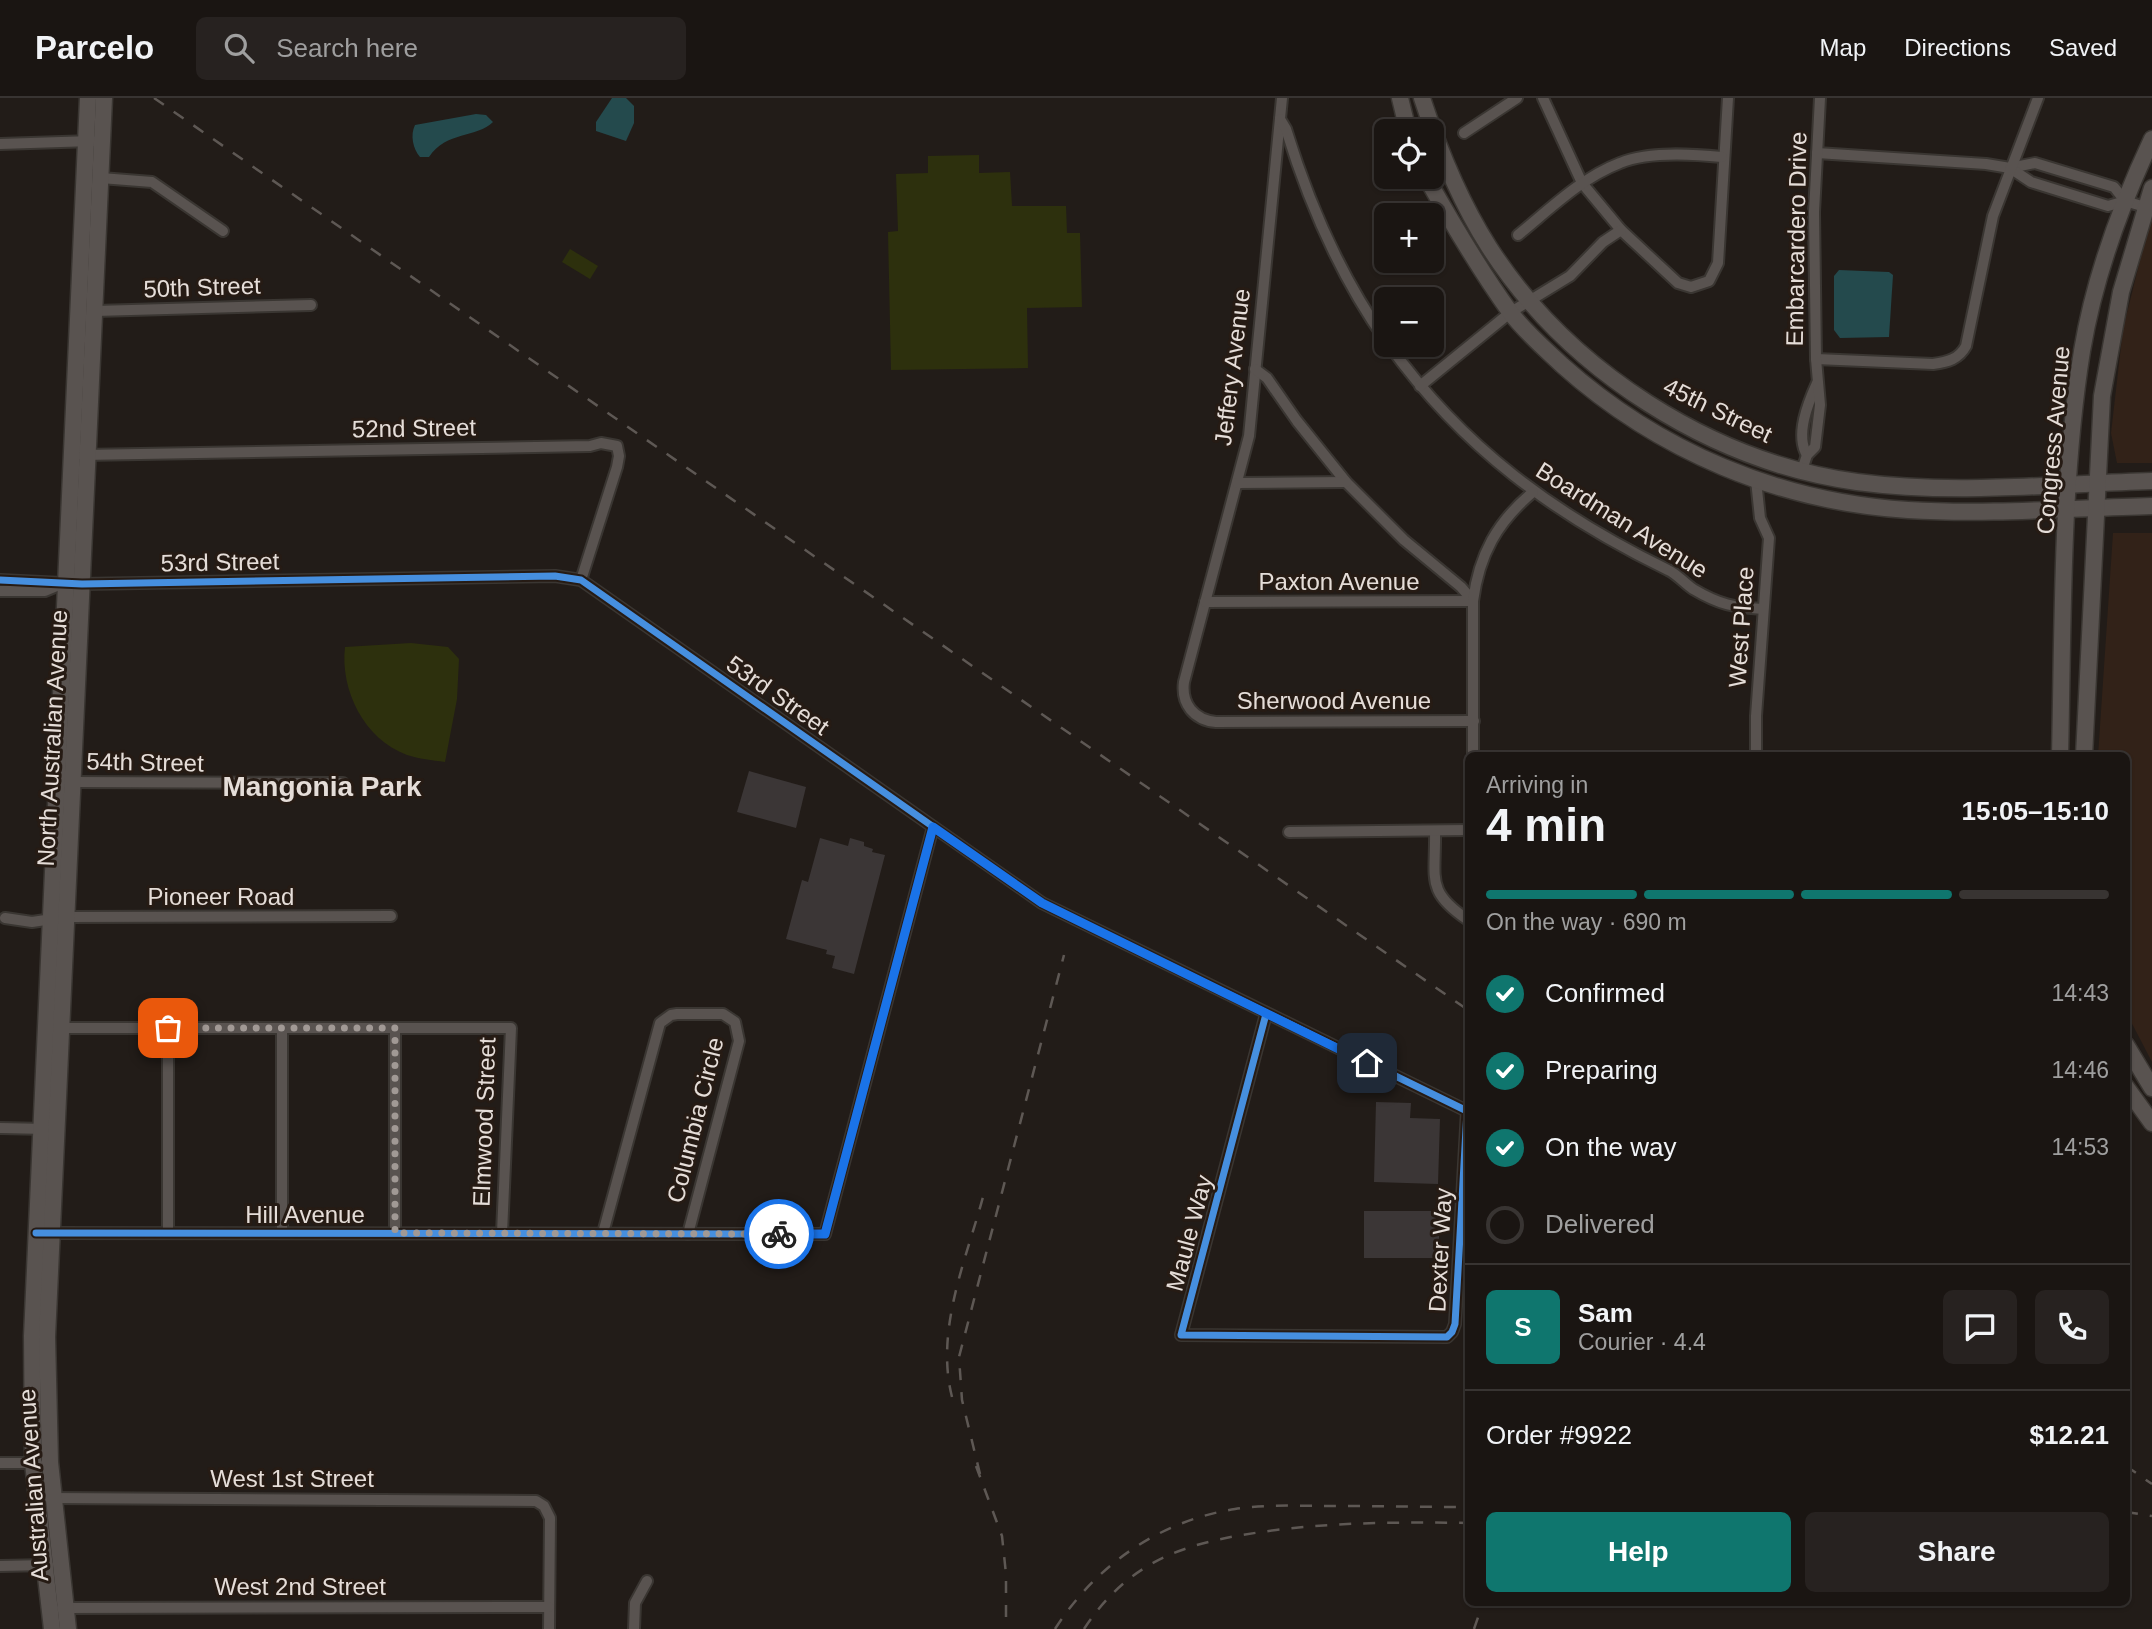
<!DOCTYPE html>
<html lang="en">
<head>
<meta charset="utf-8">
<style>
	:root { --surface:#1a1512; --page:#272220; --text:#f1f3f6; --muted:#9f9f9f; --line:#383432; --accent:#0f766e }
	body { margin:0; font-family:Arial,sans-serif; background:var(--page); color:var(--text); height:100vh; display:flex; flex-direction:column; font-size:26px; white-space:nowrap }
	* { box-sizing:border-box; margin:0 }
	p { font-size:23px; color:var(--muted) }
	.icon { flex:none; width:38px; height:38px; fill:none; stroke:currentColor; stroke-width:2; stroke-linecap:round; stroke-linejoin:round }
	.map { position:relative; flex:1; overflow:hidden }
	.panel { position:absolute; left:1465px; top:654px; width:665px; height:854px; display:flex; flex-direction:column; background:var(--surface); border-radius:10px; box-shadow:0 2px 5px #0004,0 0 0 2px var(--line) }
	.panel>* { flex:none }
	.buttons { position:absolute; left:1374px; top:21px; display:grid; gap:14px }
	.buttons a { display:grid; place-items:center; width:70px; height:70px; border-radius:10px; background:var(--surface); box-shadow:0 2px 5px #0004,0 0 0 2px var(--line); font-size:35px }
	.pin { position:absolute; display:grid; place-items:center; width:60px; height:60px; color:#fff; margin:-30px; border-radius:14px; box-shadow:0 4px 10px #0006 }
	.courier { position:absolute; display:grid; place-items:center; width:70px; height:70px; margin:-35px; border:5px solid #1a73e8; border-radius:50%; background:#fff; color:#222; box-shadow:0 2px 9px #0007 }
	.head em { font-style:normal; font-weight:600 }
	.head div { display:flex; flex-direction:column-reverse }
	.head { display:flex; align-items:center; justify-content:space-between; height:119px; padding:0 21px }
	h1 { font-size:46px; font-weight:600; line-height:52px }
	.bar { display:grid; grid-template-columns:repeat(4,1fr); gap:10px 7px; align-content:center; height:84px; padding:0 21px }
	.bar i { height:9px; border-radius:5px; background:var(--line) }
	.bar .selected { background:var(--accent) }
	.bar p { grid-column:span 4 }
	.line { display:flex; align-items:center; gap:18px; padding:0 21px; border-top:2px solid var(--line) }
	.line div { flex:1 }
	.round { display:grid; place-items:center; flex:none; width:74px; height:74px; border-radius:10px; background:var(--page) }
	ol { padding:0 21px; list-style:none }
	li { display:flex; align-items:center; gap:21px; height:77px }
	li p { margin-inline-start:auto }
	li .icon { padding:7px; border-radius:50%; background:var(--accent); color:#fff; stroke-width:4 }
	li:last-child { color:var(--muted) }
	li i { width:38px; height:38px; border:4px solid var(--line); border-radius:50% }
	.primary-button { display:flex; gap:14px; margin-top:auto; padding:14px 21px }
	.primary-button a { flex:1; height:80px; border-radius:10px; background:var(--accent); color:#fff; font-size:28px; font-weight:600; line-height:80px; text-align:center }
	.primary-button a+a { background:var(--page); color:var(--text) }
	header { display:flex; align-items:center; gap:42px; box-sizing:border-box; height:98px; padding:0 35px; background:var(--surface); border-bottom:2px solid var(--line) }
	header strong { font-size:33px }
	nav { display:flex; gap:38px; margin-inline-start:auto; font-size:24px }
	.search { width:490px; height:63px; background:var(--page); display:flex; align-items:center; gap:18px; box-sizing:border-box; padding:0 24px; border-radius:10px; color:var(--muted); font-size:26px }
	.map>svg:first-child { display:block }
	.built { fill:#322218 }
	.green { fill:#2d300d }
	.water { fill:#244a4d }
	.building { fill:#3b3636 }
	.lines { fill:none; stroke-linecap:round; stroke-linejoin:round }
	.street-casing { stroke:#3a3632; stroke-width:14 }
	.secondary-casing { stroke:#3a3632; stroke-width:19 }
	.street { stroke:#595350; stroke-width:10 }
	.secondary { stroke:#595350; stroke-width:16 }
	.rail { stroke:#5e5854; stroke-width:2.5; stroke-dasharray:12 12; stroke-linecap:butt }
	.cycleway-casing { stroke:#261b14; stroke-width:11 }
	.cycleway { stroke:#468fdf; stroke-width:7 }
	.done { stroke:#a19995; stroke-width:7; stroke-dasharray:0 12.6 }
	.route { stroke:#1a73e8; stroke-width:9 }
	.labels { text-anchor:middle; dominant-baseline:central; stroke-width:6; stroke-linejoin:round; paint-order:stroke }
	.street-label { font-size:24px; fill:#e5ddd8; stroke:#261b14 }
	.quarter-label { font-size:28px; font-weight:bold; fill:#e5ddd8; stroke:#261b14 }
</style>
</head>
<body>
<header>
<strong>Parcelo</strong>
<div class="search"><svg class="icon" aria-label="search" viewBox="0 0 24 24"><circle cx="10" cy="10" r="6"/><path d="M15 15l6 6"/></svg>Search here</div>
<nav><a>Map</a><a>Directions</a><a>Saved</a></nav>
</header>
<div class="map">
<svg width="2152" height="1531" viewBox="0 0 2152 1531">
	<rect width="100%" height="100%" fill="#221c18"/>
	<g class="built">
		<path d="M2152 114V365H2117L2111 335 2123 231Z"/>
		<path d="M2113 435H2152V964L2126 914V658H2098Z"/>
	</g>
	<g class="green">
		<path d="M979 57V75L1010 74 1012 108H1066L1067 135H1080L1082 209 1027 210 1028 270 891 272 888 134 898 133 896 76 928 75V58Z"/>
		<path d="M570 151 598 168 590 181 562 164Z"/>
		<path d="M411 545 448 549 459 561 457 601 445 664C432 662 419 661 407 657 364 641 340 592 345 549Z"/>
	</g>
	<g class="water">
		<path d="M612 0H626L634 8V25L626 43 596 33V24Z"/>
		<path d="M476 16 486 17 493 24C477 40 446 33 429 59H420C413 51 410 37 415 27Z"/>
		<path d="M1839 172 1889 174 1893 177 1889 239 1840 240 1834 232V178Z"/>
	</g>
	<g class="building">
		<path d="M749 673 806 689 796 730 737 714Z"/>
		<path d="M820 740 848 748 850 740 864 744V748L873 751 872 754 885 757 854 876 832 870 835 858 826 856 827 852 786 841 802 782 808 784Z"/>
		<path d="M1376 1004 1411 1005 1410 1020 1440 1021 1438 1086 1374 1084Z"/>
		<rect x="1364" y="1113" width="75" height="47"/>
	</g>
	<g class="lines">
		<defs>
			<g id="street">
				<path d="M1282 0 1249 338 1184 584C1181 606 1194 622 1216 624L1474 623"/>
				<path d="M1543 0 1582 85 1621 132 1678 185 1691 189 1709 183 1718 165 1728 0"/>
				<path d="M1280 21 1286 31C1309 106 1340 178 1386 243"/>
				<path d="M1464 35 1517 0"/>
				<path d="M0 46 92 43"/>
				<path d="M1817 55 1986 66 2010 70 2035 65 2114 89 2125 103"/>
				<path d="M2010 70 2031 84 2108 108 2125 103 2145 109"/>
				<path d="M101 80 152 84 223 133"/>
				<path d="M1518 137C1550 111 1581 80 1620 65 1648 53 1692 56 1722 59"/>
				<path d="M95 213 311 207"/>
				<path d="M1389 247C1463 350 1555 417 1668 472 1677 476 1684 485 1693 491 1720 507 1733 509 1763 511"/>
				<path d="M1816 261 1933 266C1948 264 1959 261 1966 248L1993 118 2038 0"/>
				<path d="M1255 271 1267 280 1297 323 1346 384 1404 442 1461 489 1473 503"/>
				<path d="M1420 288 1511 214 1570 178 1603 144 1621 132"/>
				<path d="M82 357 590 348 601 345 617 348 619 358 617 369 581 482"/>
				<path d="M1807 357C1795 337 1808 305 1817 285"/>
				<path d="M1802 372 1807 357 1815 349 1820 307 1816 261 1814 114 1820 0"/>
				<path d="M1756 382 1760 420 1769 440 1756 618V658"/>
				<path d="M1237 385 1346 384"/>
				<path d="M0 482 82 486 555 478 581 482 1042 805 1467 1013 1455 1226 1452 1234 1447 1239 1181 1237 1266 916"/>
				<path d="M0 493H45L64 485"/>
				<path d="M1205 504 1473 503"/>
				<path d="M1473 658V503C1479 457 1497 424 1533 394"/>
				<path d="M73 684 343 685"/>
				<path d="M1435 733C1436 781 1425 793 1468 822"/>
				<path d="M1289 734 1468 732"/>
				<path d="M5 820 32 824 66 819 391 818"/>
				<path d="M55 930H511L502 1135"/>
				<path d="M168 930V1135"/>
				<path d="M282 930V1135"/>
				<path d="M395 930V1135"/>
				<path d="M0 1030 47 1031"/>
				<path d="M45 1135 825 1136 933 729"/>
				<path d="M603 1135 660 925 671 917 677 916H723L735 924 739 943 688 1136"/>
				<path d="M0 1365H37"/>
				<path d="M50 1400 536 1403 544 1408 550 1420 549 1531"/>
				<path d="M0 1468 48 1467"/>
				<path d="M62 1510 549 1509"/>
				<path d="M634 1531 635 1505 647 1483"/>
			</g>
			<g id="secondary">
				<path d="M1400 0 1408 33"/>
				<path d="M1422 0C1439 52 1459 102 1489 149 1568 272 1711 364 1857 384 1954 397 2054 386 2152 383"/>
				<path d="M1426 79C1452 125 1479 171 1510 214 1525 234 1544 250 1562 267 1658 353 1779 404 1908 412 1989 417 2071 410 2152 408"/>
				<path d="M2060 658C2063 527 2061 383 2082 253 2094 181 2121 107 2152 41"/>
				<path d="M2084 658 2102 298 2121 194 2152 90"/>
				<path d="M2126 947 2152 990"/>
				<path d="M2126 989 2152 1025"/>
				<path d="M52 1531 33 1365 32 1238 88 0"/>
				<path d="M68 1531 50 1364 47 1239 104 0"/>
			</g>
		</defs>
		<use href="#street" class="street-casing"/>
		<use href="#secondary" class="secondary-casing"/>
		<use href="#street" class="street"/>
		<use href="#secondary" class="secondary"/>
		<g class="rail">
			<path d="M154 0 1468 912"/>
			<path d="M952 1299C935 1232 966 1162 983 1099"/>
			<path d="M976 1368 1002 1438 1006 1476V1531"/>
			<path d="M2126 1368 2152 1386"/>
			<path d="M980 1376 962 1302 959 1259 1064 857"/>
			<path d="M2126 1414 2152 1418"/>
			<path d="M1055 1531C1096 1467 1159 1423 1235 1411 1268 1406 1302 1408 1335 1408 1380 1408 1424 1409 1468 1409"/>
			<path d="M1084 1531C1133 1457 1193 1443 1276 1432 1340 1424 1403 1424 1468 1425"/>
			<path d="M1474 1531 1483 1505"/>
		</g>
		<defs>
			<g id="cycleway">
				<path d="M0 482 82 486 555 478 581 482 1042 805 1467 1013 1455 1226 1452 1234 1447 1239 1181 1237 1266 916"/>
				<path d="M36 1135 825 1136 933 729"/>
			</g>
		</defs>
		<use href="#cycleway" class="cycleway-casing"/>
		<use href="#cycleway" class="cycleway"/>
	</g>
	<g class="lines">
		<path class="done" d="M168 930H395V1135L779 1136"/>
		<path class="route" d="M779 1136H825L933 729 1042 805 1367 965"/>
	</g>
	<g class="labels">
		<g class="street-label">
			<text transform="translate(1796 141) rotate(-89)">Embarcardero Drive</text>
			<text transform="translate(202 189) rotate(-2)">50th Street</text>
			<text transform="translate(1232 269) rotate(-83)">Jeffery Avenue</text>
			<text transform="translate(1718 312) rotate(26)">45th Street</text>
			<text transform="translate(414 330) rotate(-1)">52nd Street</text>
			<text transform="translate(2053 342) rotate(-85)">Congress Avenue</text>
			<text transform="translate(1622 422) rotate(32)">Boardman Avenue</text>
			<text transform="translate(220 464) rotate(-1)">53rd Street</text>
			<text x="1339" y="483">Paxton Avenue</text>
			<text transform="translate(1741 529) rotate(-86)">West Place</text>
			<text transform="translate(778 597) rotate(35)">53rd Street</text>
			<text x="1334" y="602">Sherwood Avenue</text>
			<text transform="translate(52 640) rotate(-87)">North Australian Avenue</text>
			<text transform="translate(145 664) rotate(1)">54th Street</text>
			<text x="221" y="798">Pioneer Road</text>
			<text transform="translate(695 1022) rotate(-76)">Columbia Circle</text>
			<text transform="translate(484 1024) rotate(-88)">Elmwood Street</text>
			<text x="305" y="1116">Hill Avenue</text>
			<text transform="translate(1189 1135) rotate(-75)">Maule Way</text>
			<text transform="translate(1440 1152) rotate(-87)">Dexter Way</text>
			<text x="292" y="1380">West 1st Street</text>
			<text transform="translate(33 1387) rotate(-94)">Australian Avenue</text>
			<text x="300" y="1488">West 2nd Street</text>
		</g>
		<g class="quarter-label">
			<text x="322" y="688">Mangonia Park</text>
		</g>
	</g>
</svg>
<div class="buttons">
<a><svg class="icon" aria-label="locate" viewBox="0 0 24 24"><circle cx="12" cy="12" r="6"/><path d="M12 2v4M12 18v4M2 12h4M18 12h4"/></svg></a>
<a>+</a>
<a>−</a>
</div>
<div class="pin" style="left:168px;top:930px;background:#ea580c"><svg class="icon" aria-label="bag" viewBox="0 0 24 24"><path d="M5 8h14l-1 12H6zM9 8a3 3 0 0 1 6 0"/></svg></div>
<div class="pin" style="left:1367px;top:965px;background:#1f2937"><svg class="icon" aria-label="home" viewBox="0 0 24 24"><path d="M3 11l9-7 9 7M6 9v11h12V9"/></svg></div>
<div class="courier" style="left:779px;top:1136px"><svg class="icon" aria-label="bike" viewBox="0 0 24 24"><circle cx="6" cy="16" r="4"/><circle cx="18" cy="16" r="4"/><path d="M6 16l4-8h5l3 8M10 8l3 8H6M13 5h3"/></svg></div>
<section class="panel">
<div class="head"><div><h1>4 min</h1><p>Arriving in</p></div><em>15:05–15:10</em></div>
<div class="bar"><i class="selected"></i><i class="selected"></i><i class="selected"></i><i></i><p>On the way · 690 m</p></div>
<ol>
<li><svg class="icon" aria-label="check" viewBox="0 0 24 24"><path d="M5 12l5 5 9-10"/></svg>Confirmed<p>14:43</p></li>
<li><svg class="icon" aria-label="check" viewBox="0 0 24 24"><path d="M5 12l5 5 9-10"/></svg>Preparing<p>14:46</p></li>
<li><svg class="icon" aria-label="check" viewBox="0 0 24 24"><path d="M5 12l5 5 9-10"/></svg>On the way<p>14:53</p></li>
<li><i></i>Delivered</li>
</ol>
<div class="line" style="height:126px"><b class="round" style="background:var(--accent);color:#fff">S</b><div><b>Sam</b><p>Courier · 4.4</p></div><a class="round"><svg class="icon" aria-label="chat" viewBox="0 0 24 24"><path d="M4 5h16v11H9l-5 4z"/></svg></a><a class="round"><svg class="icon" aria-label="phone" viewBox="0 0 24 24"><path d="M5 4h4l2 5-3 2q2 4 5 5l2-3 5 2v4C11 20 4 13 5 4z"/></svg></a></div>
<div class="line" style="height:91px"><div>Order #9922</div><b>$12.21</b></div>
<div class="primary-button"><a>Help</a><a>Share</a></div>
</section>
</div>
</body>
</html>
